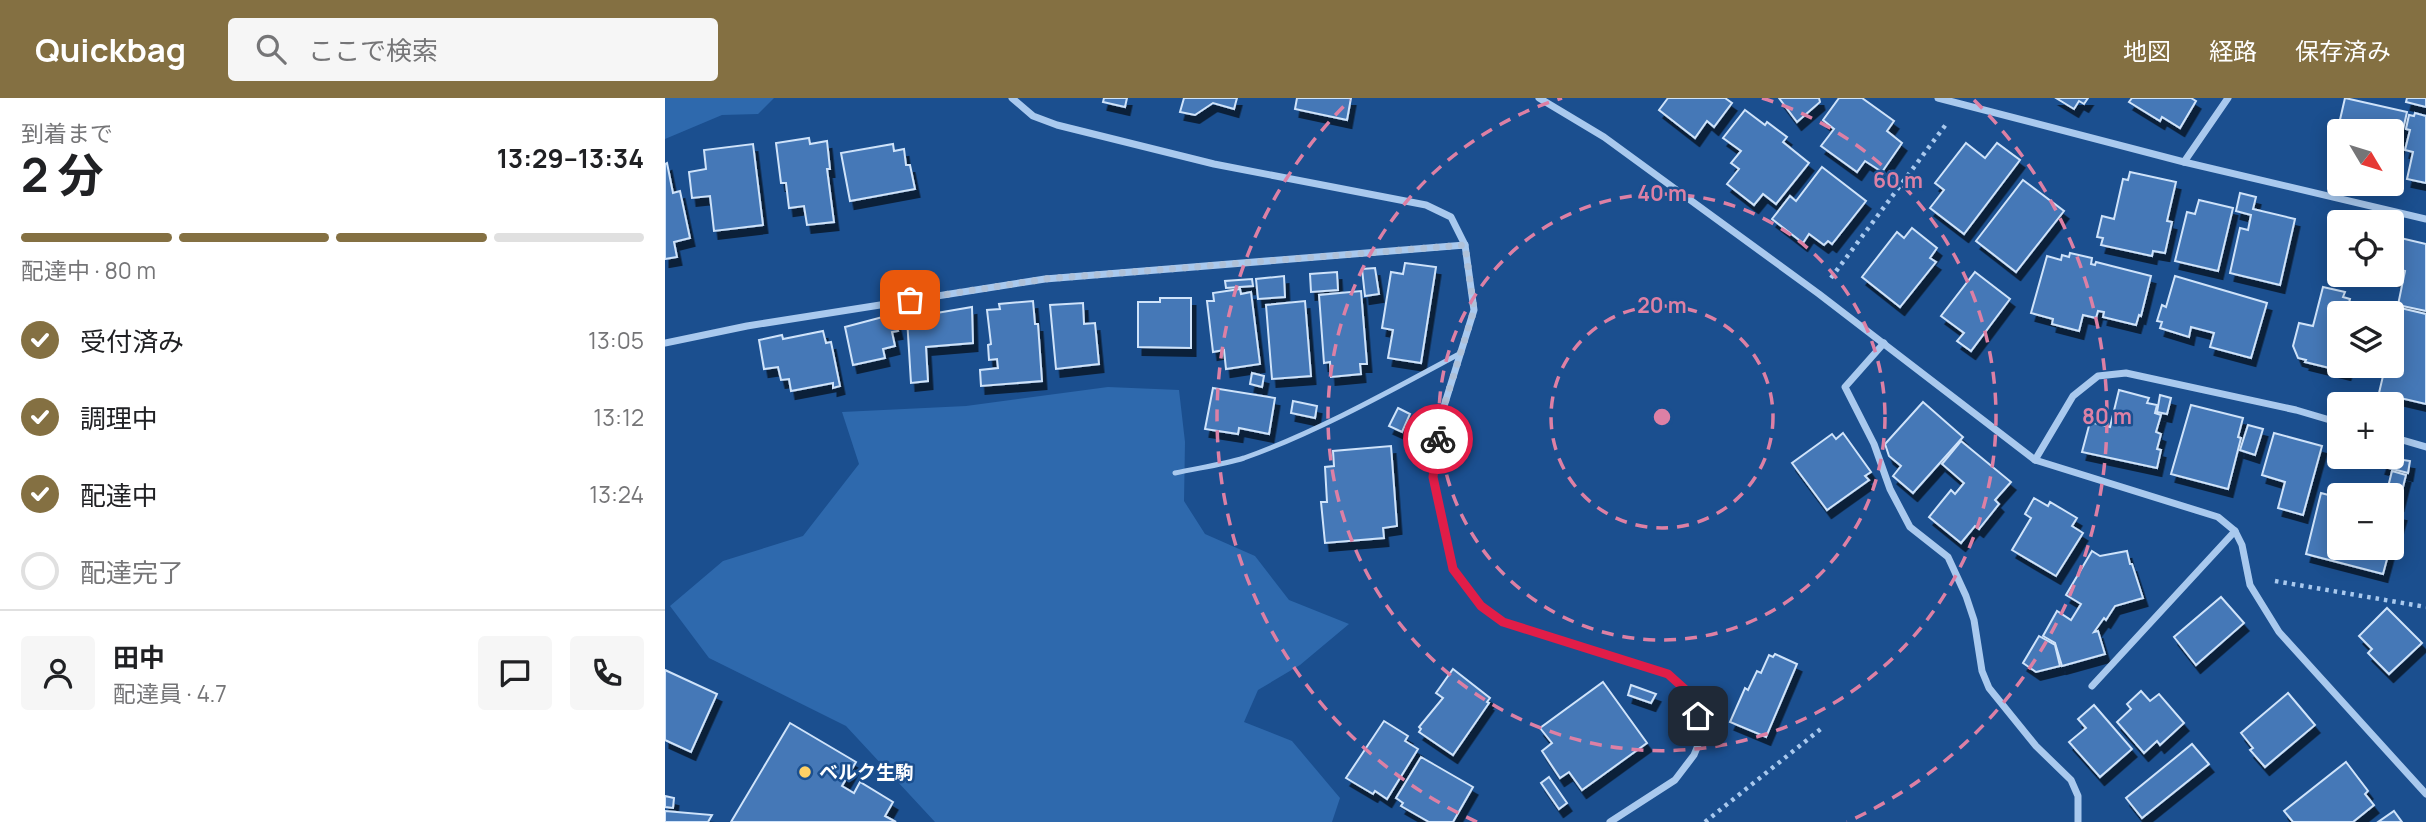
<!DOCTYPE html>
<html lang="ja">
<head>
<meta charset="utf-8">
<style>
	:root { --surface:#fff; --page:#f6f6f6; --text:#202124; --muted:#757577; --line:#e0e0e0; --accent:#847042 }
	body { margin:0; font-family:Manrope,"Noto Sans JP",sans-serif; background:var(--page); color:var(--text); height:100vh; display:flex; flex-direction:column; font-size:26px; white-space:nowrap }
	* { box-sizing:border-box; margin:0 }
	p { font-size:23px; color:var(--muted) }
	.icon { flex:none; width:38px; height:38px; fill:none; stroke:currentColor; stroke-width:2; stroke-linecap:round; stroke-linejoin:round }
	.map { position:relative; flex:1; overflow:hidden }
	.panel { display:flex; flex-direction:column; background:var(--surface); width:665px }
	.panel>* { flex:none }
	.needle { width:46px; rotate:128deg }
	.fabs { position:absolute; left:1662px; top:21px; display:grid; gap:14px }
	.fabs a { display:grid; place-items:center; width:77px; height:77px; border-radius:7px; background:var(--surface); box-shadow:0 4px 18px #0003; font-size:35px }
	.pin { position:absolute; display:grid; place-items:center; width:60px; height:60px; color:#fff; margin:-30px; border-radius:14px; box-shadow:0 4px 10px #0006 }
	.courier { position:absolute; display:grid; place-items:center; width:70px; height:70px; margin:-35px; border:5px solid #e11d48; border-radius:50%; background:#fff; color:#222; box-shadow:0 2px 9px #0007 }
	.head em { font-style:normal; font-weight:700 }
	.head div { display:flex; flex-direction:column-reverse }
	.head { display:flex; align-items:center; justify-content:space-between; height:119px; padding:0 21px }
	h1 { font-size:46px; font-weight:700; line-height:52px }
	.bar { display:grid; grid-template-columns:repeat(4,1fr); gap:10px 7px; align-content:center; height:84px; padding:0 21px }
	.bar i { height:9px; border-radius:5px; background:var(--line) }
	.bar .selected { background:var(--accent) }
	.bar p { grid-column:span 4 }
	.line { display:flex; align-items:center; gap:18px; padding:0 21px; border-top:2px solid var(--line) }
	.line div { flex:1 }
	.round { display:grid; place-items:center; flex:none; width:74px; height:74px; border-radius:7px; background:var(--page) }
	ol { padding:0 21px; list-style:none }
	li { display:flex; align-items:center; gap:21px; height:77px }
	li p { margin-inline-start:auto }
	li .icon { padding:7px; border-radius:50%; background:var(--accent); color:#fff; stroke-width:4 }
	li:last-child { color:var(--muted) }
	li i { width:38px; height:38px; border:4px solid var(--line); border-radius:50% }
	header { display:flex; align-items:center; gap:42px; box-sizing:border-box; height:98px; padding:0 35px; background:var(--accent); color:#fff }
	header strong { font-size:33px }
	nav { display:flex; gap:38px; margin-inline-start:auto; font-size:24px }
	.search { width:490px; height:63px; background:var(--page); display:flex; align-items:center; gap:18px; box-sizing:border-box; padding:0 24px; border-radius:7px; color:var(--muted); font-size:26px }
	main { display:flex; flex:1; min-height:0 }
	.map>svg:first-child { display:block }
	.green { fill:#2e69ad }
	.building { fill:#4478b7; stroke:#cfe3fa; stroke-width:2; filter:url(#shadow) }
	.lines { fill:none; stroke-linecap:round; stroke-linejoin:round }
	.path { stroke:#a9c9ee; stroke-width:4.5; stroke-dasharray:3.5 5; stroke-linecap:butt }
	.service { stroke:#a9c9ee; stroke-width:5 }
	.minor { stroke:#a9c9ee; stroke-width:7 }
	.done { stroke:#afc1d8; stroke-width:7; stroke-dasharray:0 12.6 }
	.route { stroke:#e11d48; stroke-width:9 }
	.ring { fill:none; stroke:#dd80a5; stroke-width:3.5; stroke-dasharray:12 9 }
	.poi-dot { fill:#ffd166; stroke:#1b4f8f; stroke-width:2.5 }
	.labels { text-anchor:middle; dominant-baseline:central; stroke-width:5; stroke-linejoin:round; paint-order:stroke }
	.poi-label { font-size:19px; font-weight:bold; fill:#fff; stroke:#1b4f8f; text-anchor:start }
	.centre { fill:#dd80a5; stroke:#1b4f8f; stroke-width:3.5 }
	.ring-label { font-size:21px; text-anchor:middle; font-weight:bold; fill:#dd80a5; stroke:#1b4f8f; stroke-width:5; stroke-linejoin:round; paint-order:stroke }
</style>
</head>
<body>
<header>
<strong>Quickbag</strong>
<div class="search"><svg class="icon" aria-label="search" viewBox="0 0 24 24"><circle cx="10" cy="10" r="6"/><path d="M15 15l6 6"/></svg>ここで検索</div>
<nav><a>地図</a><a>経路</a><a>保存済み</a></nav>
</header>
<main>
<section class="panel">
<div class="head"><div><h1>2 分</h1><p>到着まで</p></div><em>13:29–13:34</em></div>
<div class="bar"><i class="selected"></i><i class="selected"></i><i class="selected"></i><i></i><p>配達中 · 80 m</p></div>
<ol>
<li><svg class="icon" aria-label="check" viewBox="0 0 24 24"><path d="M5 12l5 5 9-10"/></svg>受付済み<p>13:05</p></li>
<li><svg class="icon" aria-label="check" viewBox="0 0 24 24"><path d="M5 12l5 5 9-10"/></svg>調理中<p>13:12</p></li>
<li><svg class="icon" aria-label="check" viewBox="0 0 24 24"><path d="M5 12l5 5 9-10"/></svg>配達中<p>13:24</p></li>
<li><i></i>配達完了</li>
</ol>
<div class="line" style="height:126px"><a class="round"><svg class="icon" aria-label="person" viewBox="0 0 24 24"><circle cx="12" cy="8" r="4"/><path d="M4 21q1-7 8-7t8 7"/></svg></a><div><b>田中</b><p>配達員 · 4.7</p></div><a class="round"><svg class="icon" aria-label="chat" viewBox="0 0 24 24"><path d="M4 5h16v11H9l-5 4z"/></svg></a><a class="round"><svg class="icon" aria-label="phone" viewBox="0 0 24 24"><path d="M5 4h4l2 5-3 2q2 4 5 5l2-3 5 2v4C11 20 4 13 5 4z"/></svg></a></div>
</section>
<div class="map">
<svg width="1761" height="724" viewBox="0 0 1761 724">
	<defs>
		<filter id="shadow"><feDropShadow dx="4.5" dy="8" stdDeviation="0" flood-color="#0009"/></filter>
	</defs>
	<rect width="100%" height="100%" fill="#1b4f8f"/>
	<g class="green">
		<path d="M0 0H109L93 16 57 17 0 41Z"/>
		<path d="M443 289 514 292 520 344 519 403 540 436 590 458 624 502 684 526 635 567 593 592 579 624 627 643 675 700 667 724H270L181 628 44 560 5 508 58 463 138 438 194 366 177 314 301 308Z"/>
	</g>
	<g class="building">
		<path d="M439 0H462L460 9 438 4Z"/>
		<path d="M519 0H572L569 11 548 5 530 17 515 14Z"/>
		<path d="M632 0H686L682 22 630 11Z"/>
		<path d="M1003 0H1060L1067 5 1049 29 1042 23 1030 40 994 12Z"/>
		<path d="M1114 0H1154L1155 4 1132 24Z"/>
		<path d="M1174 0H1197L1229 23 1222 33 1237 45 1217 74 1200 63 1192 74 1156 48 1169 31 1158 22Z"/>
		<path d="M1391 0H1423L1419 6 1414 3 1409 11Z"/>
		<path d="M1467 0H1526L1531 3 1515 30 1497 19 1495 23 1464 4Z"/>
		<path d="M1680 0 1742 14 1733 53 1727 52V33H1675V40L1671 39Z"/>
		<path d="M1742 0H1761V9L1741 4Z"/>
		<path d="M1080 12 1100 27 1102 24 1122 39 1118 44 1144 65 1111 106 1098 96 1089 107 1062 86 1074 71 1066 65 1076 53 1058 40Z"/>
		<path d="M1750 15 1761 18V85L1742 81 1748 54 1740 52 1745 32 1741 31 1744 17 1749 18Z"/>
		<path d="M144 40 145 46 162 43 165 71H162L169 124 142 127 139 108 124 110 121 85H116L111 45Z"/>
		<path d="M1301 45 1320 60 1332 45 1355 62 1299 136 1265 110 1279 92 1270 85Z"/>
		<path d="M88 46 98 127 49 133 45 98 27 100 24 74 41 71 39 52Z"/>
		<path d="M228 46 229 53 239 51 241 67H245L250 91 185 103 176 55Z"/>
		<path d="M2 65 8 95 15 93 25 140 9 144 12 159 0 161V66Z"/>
		<path d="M1157 69 1201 103 1167 146 1163 143 1159 147 1144 136 1138 145 1107 121 1125 98 1131 103Z"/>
		<path d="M1465 74 1511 84 1502 123 1507 124 1500 155 1488 153 1487 158 1436 147 1438 140 1432 139 1437 118 1449 121 1458 81 1463 82Z"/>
		<path d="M1358 82 1399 113 1351 174 1311 143Z"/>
		<path d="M1575 95 1591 99 1588 111 1630 121 1615 187 1565 175 1575 130 1583 132 1586 117 1571 113Z"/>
		<path d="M1534 102 1568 110 1553 173 1510 163 1522 114 1530 116Z"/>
		<path d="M1247 130 1272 150 1265 160 1271 164 1235 209 1197 179 1232 134 1239 140Z"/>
		<path d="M1727 138 1761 146V213L1733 207 1740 173 1736 172 1733 181 1713 177H1727Z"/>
		<path d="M1405 155 1427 160 1426 166 1430 167 1431 164 1486 178 1476 218 1474 217 1471 227 1438 219 1439 214 1433 213 1431 220 1418 217 1414 233 1387 226 1388 221 1366 215 1382 158 1396 162 1397 157 1404 159Z"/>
		<path d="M740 165 771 169 756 265 723 260 728 232 717 230 726 174 738 176Z"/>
		<path d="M710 170 714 196 700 198 697 171Z"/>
		<path d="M672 174 673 192 646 194 645 176Z"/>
		<path d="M1310 174 1345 201 1306 253 1292 243 1299 235 1276 218Z"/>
		<path d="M619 178 620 199 593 201 591 181Z"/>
		<path d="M1510 178 1602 205 1586 260 1545 249 1549 235 1526 229 1524 239 1495 230 1497 224 1492 223 1497 207 1501 209Z"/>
		<path d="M587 181 588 188 561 190 560 183Z"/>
		<path d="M1658 189 1680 194 1678 199 1685 201 1683 208 1700 213 1699 215H1675V268H1683L1681 274 1640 264 1641 262 1633 260 1628 248 1634 225 1648 228Z"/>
		<path d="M575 191 576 196 586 194 595 266 561 271 559 252 548 254 542 203H549L548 195Z"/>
		<path d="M696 193 702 266H695L696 276 666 279 665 264 659 265 654 197Z"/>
		<path d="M495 200H526V250L473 249V204H495Z"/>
		<path d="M368 203 370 226H373L377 283 316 288 315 272 333 270 332 261 324 262 323 247 326 246 322 212 335 211 334 206Z"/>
		<path d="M640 203 646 278 607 281 601 207Z"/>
		<path d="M418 205 419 226 430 225 434 266 391 271 385 207Z"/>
		<path d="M1727 208 1761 216V306L1714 295 1718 278 1715 277 1717 268H1727Z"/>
		<path d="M307 209 308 245 261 249 263 283 246 285 242 220Z"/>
		<path d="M229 216 233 233 227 234 230 248 218 251 220 260 188 267 180 229Z"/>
		<path d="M158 233 161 245 166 244 175 288 168 290V285L126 293 124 281 116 282 113 269 99 271 94 242 117 237 118 241Z"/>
		<path d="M587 275 599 278 597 289 585 286Z"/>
		<path d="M548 290 610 300 604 336 574 330 573 336 540 331Z"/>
		<path d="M1454 292 1484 300 1482 305 1492 307 1490 315 1496 317 1491 334 1496 336 1492 351 1496 352 1492 370 1417 354 1425 324 1445 329Z"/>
		<path d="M1495 297 1506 300 1502 316 1492 314Z"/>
		<path d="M628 303 652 308 650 320 626 315Z"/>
		<path d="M1258 304 1298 339 1248 395 1228 378 1236 368 1224 358 1220 346Z"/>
		<path d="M1526 307 1578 320 1573 339 1576 340 1563 391 1506 376Z"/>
		<path d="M733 310 745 316 737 334 724 328Z"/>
		<path d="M1583 327 1598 331 1590 357 1575 352Z"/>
		<path d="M1178 335 1206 374 1200 378 1204 382 1162 412 1127 365 1167 336 1171 341Z"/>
		<path d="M1609 335 1657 348 1638 417 1613 410 1620 384 1597 377Z"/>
		<path d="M1296 343 1346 384 1330 402 1334 406 1314 431 1310 428 1296 445 1264 419 1286 392 1290 396 1299 385 1277 366Z"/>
		<path d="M726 348 732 428 718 430 719 440 660 445 656 404H662L660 369 669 368 668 353Z"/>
		<path d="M1719 359 1745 363 1743 375 1716 368Z"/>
		<path d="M1727 373 1741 377 1734 405 1727 403V397H1721Z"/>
		<path d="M1656 395 1675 400V450H1725L1718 476 1641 456Z"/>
		<path d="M1369 400 1383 408 1385 404 1412 420 1407 428 1418 435 1391 478 1347 452 1366 420 1360 416Z"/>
		<path d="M1727 413 1737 415 1730 439 1727 440Z"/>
		<path d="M1427 453 1435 458 1462 453 1465 466H1467L1478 500 1450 508 1441 522 1439 520 1429 534 1433 533 1440 556 1397 568 1390 545 1378 538 1392 513 1406 522 1416 506 1401 497Z"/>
		<path d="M1556 499 1579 525 1531 567 1509 539Z"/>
		<path d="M1722 510 1757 545 1724 576 1703 555 1707 551 1694 538Z"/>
		<path d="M1374 538 1390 547 1395 568 1371 574 1358 565Z"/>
		<path d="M1110 556 1132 566 1101 639 1065 624 1080 590 1083 592 1092 573 1096 575 1104 557 1108 559Z"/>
		<path d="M788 571 825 600 822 604 824 605 788 657 754 634 756 631 754 629 778 600 771 595Z"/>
		<path d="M0 572 52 596 26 654 0 642Z"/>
		<path d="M938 584 982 645 917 692 904 674 895 680 877 653 887 645 875 630Z"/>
		<path d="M966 587 991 596 986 605 963 597Z"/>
		<path d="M1476 593 1485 603 1494 596 1519 625 1495 647 1492 643 1479 655 1452 624 1466 611 1462 606Z"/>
		<path d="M1623 595 1650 627 1600 669 1585 652 1588 650 1576 635Z"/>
		<path d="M1429 607 1467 651 1435 679 1404 644 1421 630 1413 621Z"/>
		<path d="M719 623 743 638 740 643 753 651 722 701 710 693 708 696 681 680Z"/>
		<path d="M125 625 191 664 177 688 189 695 195 684 228 704 220 718 231 724H66Z"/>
		<path d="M1527 646 1544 666 1477 720 1461 700Z"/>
		<path d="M756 659 808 689 788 724H764L736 708 738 705 731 700Z"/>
		<path d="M1681 664 1703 693 1700 696 1709 707 1688 724H1628L1619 713Z"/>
		<path d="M884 679 902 705 894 711 876 685Z"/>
		<path d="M0 698 9 700 8 710 0 709Z"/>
		<path d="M0 713 47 717 43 724H0Z"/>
		<path d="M1729 713 1737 724H1713Z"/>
	</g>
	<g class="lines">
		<g class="path">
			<path d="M1166 180 1282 25"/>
			<path d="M1610 483 1761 509"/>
			<path d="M1040 724 1157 630"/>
		</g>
		<path class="service" d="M510 375C532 370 557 367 579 360 650 335 727 292 794 256"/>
		<g class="minor">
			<path d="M347 0 368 18 392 27 549 66 761 107 786 119 800 147 809 212 775 321 768 379 788 471 816 508 838 524 1003 576 1023 594 1033 618 1038 635 1029 657 1010 682 945 724"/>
			<path d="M874 0 939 39 1154 196 1370 362 1553 419 1570 433 1577 447 1585 487 1614 534 1761 696"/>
			<path d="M1273 0 1519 64 1761 121"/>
			<path d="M1519 64 1563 0"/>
			<path d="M0 245 82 228 380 181 800 147"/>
			<path d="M1219 245 1180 289 1209 346 1225 391 1245 429 1283 459 1301 498 1309 522 1317 573 1324 590 1371 648 1406 682 1413 698V724"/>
			<path d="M1727 339 1761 349"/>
			<path d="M1370 362 1408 298 1433 278 1461 275 1631 312 1675 325"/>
			<path d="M1427 588 1570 433"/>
		</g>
	</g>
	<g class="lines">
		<path class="done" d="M245 202 380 181 800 147 809 212 775 321 773 341"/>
		<path class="route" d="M773 341 768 379 788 471 816 508 838 524 1003 576 1023 594 1033 618"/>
	</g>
	<g class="ring">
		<circle cx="997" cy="319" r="111"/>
		<circle cx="997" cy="319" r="223"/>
		<path d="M1097 0A334 334 0 1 1 897 0"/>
		<path d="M812 724A445 445 0 0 1 685 2M1309 2A445 445 0 0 1 1182 724"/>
	</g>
	<circle class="poi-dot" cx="140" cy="674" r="7"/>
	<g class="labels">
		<g class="poi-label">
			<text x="154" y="674">ベルク生駒</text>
		</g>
	</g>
	<circle cx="997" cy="319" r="10" class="centre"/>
	<g class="ring-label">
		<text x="1233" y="90">60 m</text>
		<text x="997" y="103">40 m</text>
		<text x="997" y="215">20 m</text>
		<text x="1442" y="326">80 m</text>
	</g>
</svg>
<div class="fabs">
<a><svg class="needle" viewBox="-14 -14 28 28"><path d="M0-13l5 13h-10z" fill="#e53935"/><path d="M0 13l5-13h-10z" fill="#757577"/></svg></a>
<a><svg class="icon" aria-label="locate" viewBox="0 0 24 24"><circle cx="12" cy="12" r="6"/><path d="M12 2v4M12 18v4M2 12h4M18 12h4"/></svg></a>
<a><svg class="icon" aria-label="layers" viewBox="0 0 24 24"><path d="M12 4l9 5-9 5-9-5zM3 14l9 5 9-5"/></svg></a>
<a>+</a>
<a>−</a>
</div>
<div class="pin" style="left:245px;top:202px;background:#ea580c"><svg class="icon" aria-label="bag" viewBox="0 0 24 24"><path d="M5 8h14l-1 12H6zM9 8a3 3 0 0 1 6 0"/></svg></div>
<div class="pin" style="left:1033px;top:618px;background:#1f2937"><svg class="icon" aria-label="home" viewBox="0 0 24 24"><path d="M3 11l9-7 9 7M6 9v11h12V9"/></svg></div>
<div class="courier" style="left:773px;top:341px"><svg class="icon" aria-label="bike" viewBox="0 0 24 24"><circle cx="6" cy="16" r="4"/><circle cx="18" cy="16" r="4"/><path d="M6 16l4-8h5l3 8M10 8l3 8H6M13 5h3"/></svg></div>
</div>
</main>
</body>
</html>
